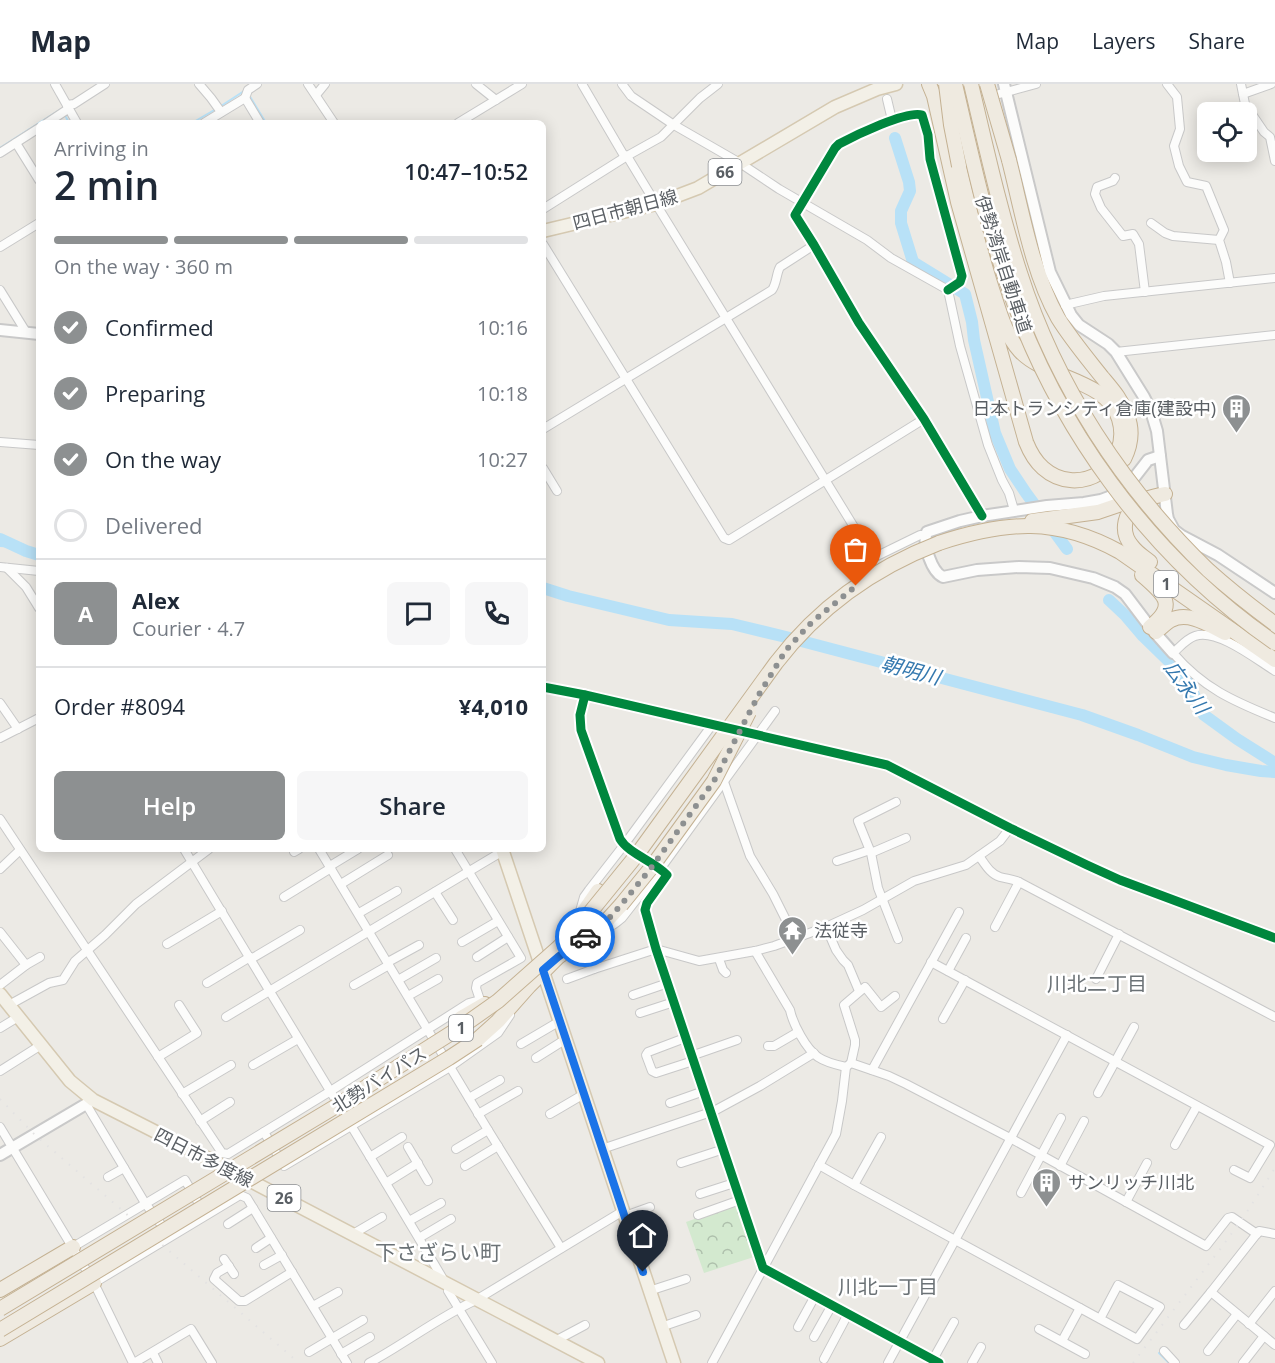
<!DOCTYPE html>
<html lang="en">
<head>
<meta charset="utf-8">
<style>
	:root { --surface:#fff; --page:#f6f6f7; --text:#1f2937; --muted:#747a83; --line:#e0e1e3; --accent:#8d9091 }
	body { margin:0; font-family:"Open Sans","Noto Sans JP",sans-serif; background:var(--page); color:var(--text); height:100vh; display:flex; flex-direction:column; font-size:22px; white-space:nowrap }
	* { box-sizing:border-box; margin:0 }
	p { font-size:20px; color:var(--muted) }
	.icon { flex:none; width:33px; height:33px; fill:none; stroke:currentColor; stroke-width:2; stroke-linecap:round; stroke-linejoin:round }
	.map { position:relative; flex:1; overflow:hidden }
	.side { position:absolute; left:36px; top:36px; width:510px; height:732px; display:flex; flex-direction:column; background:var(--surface); border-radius:9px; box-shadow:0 3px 15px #0003 }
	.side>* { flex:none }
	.buttons { position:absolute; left:1197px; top:18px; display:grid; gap:12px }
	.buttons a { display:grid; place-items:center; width:60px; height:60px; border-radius:9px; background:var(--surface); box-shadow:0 3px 15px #0003; font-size:30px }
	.pin { position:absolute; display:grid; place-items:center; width:51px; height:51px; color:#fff; margin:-62px -26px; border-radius:50% 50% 50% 0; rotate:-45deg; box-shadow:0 0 6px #0007 }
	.pin .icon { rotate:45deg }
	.courier { position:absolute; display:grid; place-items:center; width:60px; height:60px; margin:-30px; border:4px solid #1a73e8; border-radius:50%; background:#fff; color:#222; box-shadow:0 2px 8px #0007 }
	.summary em { font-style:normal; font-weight:600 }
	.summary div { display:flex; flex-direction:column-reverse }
	.summary { display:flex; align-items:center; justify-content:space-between; height:102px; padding:0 18px }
	h1 { font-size:39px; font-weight:600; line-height:45px }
	.bar { display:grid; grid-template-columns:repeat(4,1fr); gap:9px 6px; align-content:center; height:72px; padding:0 18px }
	.bar i { height:8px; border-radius:4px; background:var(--line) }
	.bar .current { background:var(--accent) }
	.bar p { grid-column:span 4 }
	.line { display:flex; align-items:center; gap:15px; padding:0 18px; border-top:2px solid var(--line) }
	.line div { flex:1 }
	.round { display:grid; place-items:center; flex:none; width:63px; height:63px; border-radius:9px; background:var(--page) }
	ol { padding:0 18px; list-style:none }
	li { display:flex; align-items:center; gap:18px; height:66px }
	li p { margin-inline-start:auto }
	li .icon { padding:6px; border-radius:50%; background:var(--accent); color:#fff; stroke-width:4 }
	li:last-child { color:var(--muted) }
	li i { width:33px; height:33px; border:3px solid var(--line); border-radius:50% }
	.cta { display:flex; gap:12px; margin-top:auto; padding:12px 18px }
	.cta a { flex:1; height:69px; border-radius:9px; background:var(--accent); color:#fff; font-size:24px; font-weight:600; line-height:69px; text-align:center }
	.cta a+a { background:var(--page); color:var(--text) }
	header { display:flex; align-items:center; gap:36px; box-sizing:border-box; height:84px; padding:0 30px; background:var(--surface); border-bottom:2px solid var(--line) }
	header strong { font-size:28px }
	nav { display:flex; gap:33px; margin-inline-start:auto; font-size:21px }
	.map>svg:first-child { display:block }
	.park { fill:url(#park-crowns) }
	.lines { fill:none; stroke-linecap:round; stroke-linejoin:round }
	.stream { stroke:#b8e1f7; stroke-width:2 }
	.river { stroke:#b8e1f7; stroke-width:12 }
	.street-casing { stroke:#c8c8c8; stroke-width:10 }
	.secondary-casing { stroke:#c9c9c9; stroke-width:14 }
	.primary-casing { stroke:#d5c9b1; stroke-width:15 }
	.highway-casing { stroke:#c4b192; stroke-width:16 }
	.street { stroke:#fcfcfb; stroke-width:8 }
	.secondary { stroke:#fcfcfb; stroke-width:10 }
	.primary { stroke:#f3f0e7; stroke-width:12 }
	.highway { stroke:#efeae0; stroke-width:14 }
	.rail { stroke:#e3e2e2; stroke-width:2; stroke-dasharray:1.5 8; stroke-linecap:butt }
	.highway-bridge-casing { stroke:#c4b192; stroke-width:16; stroke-linecap:butt }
	.highway-bridge { stroke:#efeae0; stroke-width:14 }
	.cycleway-casing { stroke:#fff; stroke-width:13 }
	.cycleway { stroke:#00873e; stroke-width:9 }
	.done { stroke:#8d9091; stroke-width:6; stroke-dasharray:0 10.8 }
	.route { stroke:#1a73e8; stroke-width:8 }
	.labels { text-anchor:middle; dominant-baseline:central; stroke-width:5; stroke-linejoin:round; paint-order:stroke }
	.shield { fill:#fff; stroke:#8c8f92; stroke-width:1.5 }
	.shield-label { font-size:16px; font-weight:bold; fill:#5a5f64 }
	.street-label { font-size:18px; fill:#5a5f64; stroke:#fff }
	.poi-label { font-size:18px; fill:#5a5f64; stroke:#fff; text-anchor:start }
	.water-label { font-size:20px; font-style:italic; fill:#3579af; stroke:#fff }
	.neighbourhood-label { font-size:20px; fill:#6b7276; stroke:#fff }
	.quarter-label { font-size:21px; fill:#6b7276; stroke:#fff }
</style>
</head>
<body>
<header>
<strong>Map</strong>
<nav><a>Map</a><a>Layers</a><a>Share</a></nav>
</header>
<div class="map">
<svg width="1275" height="1279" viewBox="0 0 1275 1279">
	<defs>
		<pattern id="park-crowns" width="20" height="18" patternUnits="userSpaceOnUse" patternTransform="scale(1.5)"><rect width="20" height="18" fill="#d3e9cf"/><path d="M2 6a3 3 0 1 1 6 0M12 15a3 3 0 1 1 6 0" fill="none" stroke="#aec0ac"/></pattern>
	</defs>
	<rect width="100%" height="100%" fill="#eceae5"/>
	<path class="park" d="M740 1119 757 1172 704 1189 686 1138Z"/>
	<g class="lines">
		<g class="stream">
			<path d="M249 11 266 39"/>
			<path d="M221 22 244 7"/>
			<path d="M66 33 69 39"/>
			<path d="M192 39 216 25"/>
			<path d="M0 64 61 25"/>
			<path d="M0 462 18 463"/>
			<path d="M1159 1269 1169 1279"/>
		</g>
		<g class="river">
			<path d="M895 54 909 98 910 107 901 127V139L913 178 965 210 972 238 974 256 995 349 1010 385 1026 409 1067 465"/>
			<path d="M0 455 26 467 39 471"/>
			<path d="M543 504 568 512 669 536 732 540 786 553 1082 631 1138 651 1193 673 1226 681 1261 687 1275 688"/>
			<path d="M1109 516 1126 532 1143 552 1185 593 1204 631 1237 655 1275 679"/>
		</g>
		<defs>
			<g id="street">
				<path d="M55 0 77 39"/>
				<path d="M199 0 211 14 221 28"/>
				<path d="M308 0 334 39"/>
				<path d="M476 0 496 16"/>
				<path d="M582 0 623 70 627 72 656 120 873 474 920 451H925"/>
				<path d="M622 0 631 12 674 41 740 79 779 105 867 156 891 174 948 206 960 262 988 361 1002 396 1009 409 1014 426"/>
				<path d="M1167 0 1177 13 1180 45 1174 62 1179 82 1187 98 1206 102 1224 146 1219 156 1226 178 1230 199"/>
				<path d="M1241 0 1245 20 1264 48 1270 53 1275 77"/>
				<path d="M1243 10 1271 0"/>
				<path d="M316 11 325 0"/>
				<path d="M988 13 1036 0"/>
				<path d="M245 14 248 6 257 0"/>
				<path d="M887 15 892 36"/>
				<path d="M67 21 74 20 105 0"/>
				<path d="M47 39 68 25"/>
				<path d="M204 39 245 14 260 39"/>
				<path d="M458 39 522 0"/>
				<path d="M16 59 39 96"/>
				<path d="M0 69 39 44"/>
				<path d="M1115 94 1113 97 1097 103 1095 110 1101 124 1123 152 1133 150 1139 160 1145 208"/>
				<path d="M543 125 627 72 661 53 700 14 718 0"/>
				<path d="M1151 139 1165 149 1173 152 1219 156"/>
				<path d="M543 160 724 454 729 456 924 335"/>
				<path d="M0 163 39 139"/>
				<path d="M0 206 26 248"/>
				<path d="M948 206 960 198 962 192 930 75 928 51 922 31C907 26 854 52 839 60L835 64 795 131 814 161 859 239 924 335 982 432"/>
				<path d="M1065 221 1104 212 1275 194"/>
				<path d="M1116 268 1275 251"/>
				<path d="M543 345 772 206C777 199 776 190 780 183L814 161"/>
				<path d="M0 358 39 361"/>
				<path d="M543 384 557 407"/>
				<path d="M0 483 39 487"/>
				<path d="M7 484 26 503 39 524"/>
				<path d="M1275 587C1257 576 1217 544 1195 552 1186 555 1180 563 1173 569 1203 604 1233 617 1275 634"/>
				<path d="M543 603 585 611 887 681 1010 744 1087 781 1120 796 1275 854"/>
				<path d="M585 611 580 631 581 646 620 755C629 770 654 777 667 791L647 819 645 826 656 865 763 1184 939 1279"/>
				<path d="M0 619 18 645"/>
				<path d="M0 654 39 634"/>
				<path d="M724 698 750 772 773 810 795 854"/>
				<path d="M896 718 858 737 871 769 878 804 898 855"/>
				<path d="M0 735 222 1069 228 1070 329 1008 469 919 480 916 486 919"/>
				<path d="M184 765C270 909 358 1051 443 1195"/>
				<path d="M319 765 488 1046 561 1164"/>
				<path d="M455 765 521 874 477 899 476 904 480 916"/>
				<path d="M294 768 299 765"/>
				<path d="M871 769 906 754"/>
				<path d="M979 772C985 780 990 790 1000 793 1007 795 1013 795 1019 798L1275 933"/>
				<path d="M837 777 870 766"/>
				<path d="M330 782 358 765"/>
				<path d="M0 785 20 766"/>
				<path d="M341 800 388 771"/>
				<path d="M435 808 453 836"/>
				<path d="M284 813 331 784"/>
				<path d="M580 827 584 813 589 806 624 761 712 641"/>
				<path d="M359 829 397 807"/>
				<path d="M602 843C611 844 615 840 622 834L661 784 775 627"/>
				<path d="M826 843 836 866 843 876 848 881 859 907"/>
				<path d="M995 843 1019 798"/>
				<path d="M0 848 26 881 40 873"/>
				<path d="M585 854 594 885 656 865 699 877 755 867 774 862 826 843 863 826 914 797 966 781 1000 757 1010 744"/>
				<path d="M462 858 498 837"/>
				<path d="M167 860 222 827"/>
				<path d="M755 867 790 926C793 940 806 965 818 973 825 978 837 981 846 983L851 979 889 992 906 1000 1010 1054 1206 1162 1228 1134 1232 1133 1257 1150"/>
				<path d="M477 873 508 853"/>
				<path d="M251 875 300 846"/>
				<path d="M719 875 723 886 726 889"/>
				<path d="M388 878 419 861"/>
				<path d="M931 878 1270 1061 1250 1094 1234 1086"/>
				<path d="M948 887 966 854"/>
				<path d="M567 895 594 885"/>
				<path d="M1096 895 1119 850"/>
				<path d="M398 896 436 874"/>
				<path d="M207 899 250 873"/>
				<path d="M0 901 26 881"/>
				<path d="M354 901 389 881"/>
				<path d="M633 911 668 899"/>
				<path d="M408 912 438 895"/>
				<path d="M9 921 49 899 63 896 75 877 105 851 136 820 209 765"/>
				<path d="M640 929 674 918"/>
				<path d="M226 933 503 767"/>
				<path d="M943 935 965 896"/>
				<path d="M0 944 18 933"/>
				<path d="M685 954 648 968 646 971 652 987 656 989 693 977"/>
				<path d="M521 960 560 937"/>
				<path d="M768 962H774L798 948"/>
				<path d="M691 972 737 956"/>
				<path d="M158 973 197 949 179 921"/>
				<path d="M536 974 566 955"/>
				<path d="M851 979 855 961V956L844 921 865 903 881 923 895 912"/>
				<path d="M253 981 298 955"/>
				<path d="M872 986 959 828"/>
				<path d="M0 987 41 961"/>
				<path d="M1098 1009 1134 943"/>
				<path d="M182 1010 231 981"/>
				<path d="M469 1014 500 996"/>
				<path d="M670 1019 704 1007"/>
				<path d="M86 1020 145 1119 166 1147"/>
				<path d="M478 1030 518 1007"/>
				<path d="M550 1030 584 1010"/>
				<path d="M200 1037 230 1018"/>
				<path d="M0 1043 94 1199 133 1279"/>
				<path d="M264 1048 284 1082 450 983 498 949 510 931"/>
				<path d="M1175 1061 1197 1022"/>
				<path d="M408 1063 428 1097"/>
				<path d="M456 1065 488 1046"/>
				<path d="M602 1065 714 1027 760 1002 814 969"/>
				<path d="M370 1073 402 1053"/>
				<path d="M681 1079 724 1065"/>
				<path d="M819 1081 854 1101 1080 1224 1137 1255 1160 1223 1118 1201 1100 1235"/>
				<path d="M465 1082 498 1062"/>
				<path d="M1060 1082 1084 1037"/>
				<path d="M108 1093 124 1084"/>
				<path d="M386 1099 418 1079"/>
				<path d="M854 1101 881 1053"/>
				<path d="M1021 1109 1061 1034"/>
				<path d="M700 1110 734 1099"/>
				<path d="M1126 1118 1147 1079"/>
				<path d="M698 1131 740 1116"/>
				<path d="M625 1132 650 1123"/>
				<path d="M409 1137 441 1119"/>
				<path d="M228 1140 253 1124"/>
				<path d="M353 1150 382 1133"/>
				<path d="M1275 1150 1259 1147 1211 1208 1275 1261"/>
				<path d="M419 1154 451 1135"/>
				<path d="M73 1163 185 1096 202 1125"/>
				<path d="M256 1164 271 1154"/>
				<path d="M224 1175 234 1190"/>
				<path d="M264 1181 282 1171"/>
				<path d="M229 1182 217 1189 214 1195 239 1217H245L292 1188"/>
				<path d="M94 1199 240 1111 247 1114 347 1279"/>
				<path d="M448 1207 492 1279"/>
				<path d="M649 1207 686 1195"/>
				<path d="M313 1222 338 1208"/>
				<path d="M1249 1240 1275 1207"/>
				<path d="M1184 1241 1211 1208"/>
				<path d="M661 1243 696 1231"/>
				<path d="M798 1243 815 1212"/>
				<path d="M1039 1245 1085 1270"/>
				<path d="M814 1253 832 1221"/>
				<path d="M555 1257 585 1241"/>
				<path d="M1062 1257 1080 1224"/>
				<path d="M1164 1267 1175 1279"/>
				<path d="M1208 1267 1237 1230"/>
				<path d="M309 1268 363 1236"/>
				<path d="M153 1269 158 1279"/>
				<path d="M341 1270 370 1253"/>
				<path d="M824 1275 848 1230"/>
				<path d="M134 1279 191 1245 212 1279"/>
				<path d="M369 1279C406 1259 439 1233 476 1216L623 1127"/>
				<path d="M712 1279 836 1050 842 1017 846 983"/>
				<path d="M888 1279 1067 951"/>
				<path d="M931 1279 954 1238"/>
				<path d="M972 1279 981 1263"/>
				<path d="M1243 1279 1264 1252"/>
			</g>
			<g id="secondary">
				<path d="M1004 0 1050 188 1071 231 1079 241 1108 260 1116 268 1144 313 1151 327 1157 347 1167 430 1168 435 1174 446 1182 452 1218 471 1275 509"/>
				<path d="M0 246 39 250"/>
				<path d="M1160 372 1148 376 1134 394 1122 405 1109 413 1101 416 1084 419 1047 422 982 432 960 437 927 448C922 460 932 488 943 493L977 486 1019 483 1050 484 1093 494 1115 503 1125 510 1150 543 1173 569"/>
				<path d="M0 1071 93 1016"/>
			</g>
			<g id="primary">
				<path d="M543 147 656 120 698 104 835 23 877 5 896 0"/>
				<path d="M502 765 674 1279"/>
				<path d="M0 910 70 997 93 1016 205 1073 598 1279"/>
			</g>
			<g id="highway">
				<path d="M929 0 934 12 958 118 1026 358C1030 368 1035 377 1043 384 1079 416 1133 381 1119 335 1107 295 1046 295 1020 267 1005 251 999 226 992 205 979 165 969 123 959 82"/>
				<path d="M1009 76C1022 127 1032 188 1058 234 1071 255 1087 274 1102 293 1112 305 1122 316 1127 331 1133 346 1131 361 1124 375"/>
				<path d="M1032 437 1098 428 1136 415"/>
				<path d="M939 459C1006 437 1057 433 1120 468L1275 576"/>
				<path d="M1150 478C1144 473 1137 469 1132 462 1119 447 1125 426 1141 417 1149 413 1157 412 1165 410"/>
				<path d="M1142 491C1163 510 1179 520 1150 543"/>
				<path d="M1156 548C1161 544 1166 539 1171 536 1189 527 1209 541 1225 549"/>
				<path d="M580 833 598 807"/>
				<path d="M461 934 485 920"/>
				<path d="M478 955 498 937 529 902 558 873 601 843 621 821"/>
				<path d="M0 1206 73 1163"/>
				<path d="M0 1255 94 1199"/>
			</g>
		</defs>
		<use href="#street" class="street-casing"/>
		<use href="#secondary" class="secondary-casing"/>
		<use href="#primary" class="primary-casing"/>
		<use href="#highway" class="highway-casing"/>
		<use href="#street" class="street"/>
		<use href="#secondary" class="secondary"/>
		<use href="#primary" class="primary"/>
		<use href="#highway" class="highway"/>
		<g class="rail">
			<path d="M0 1015 35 1051 299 1279"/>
			<path d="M1133 1279 1224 1160 1245 1131 1275 1084"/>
		</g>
		<defs>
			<g id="highway-bridge">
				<path d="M946 0 951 41 959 82"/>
				<path d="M955 0C970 65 984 130 1005 193 1053 340 1148 471 1275 559"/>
				<path d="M971 0C986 63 1000 127 1020 189 1056 302 1123 404 1208 486 1229 505 1252 523 1275 540"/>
				<path d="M987 0 1009 76"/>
				<path d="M621 821 651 784 714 697 749 628"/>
				<path d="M0 1225 333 1024 464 941 498 917 559 863 588 831 636 772 776 579C818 524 874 484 939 459"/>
				<path d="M0 1246 449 974 478 955"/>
			</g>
		</defs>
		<use href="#highway-bridge" class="highway-bridge-casing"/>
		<use href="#highway-bridge" class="highway-bridge"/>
		<defs>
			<g id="cycleway">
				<path d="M948 206 960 198 962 192 930 75 928 51 922 31C907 26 854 52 839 60L835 64 795 131 814 161 859 239 924 335 982 432"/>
				<path d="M543 603 585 611 887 681 1010 744 1087 781 1120 796 1275 854"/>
				<path d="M585 611 580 631 581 646 620 755C629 770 654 777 667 791L647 819 645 826 656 865 763 1184 939 1279"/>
			</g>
		</defs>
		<use href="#cycleway" class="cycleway-casing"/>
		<use href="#cycleway" class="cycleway"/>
	</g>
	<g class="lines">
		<path class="done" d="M585 853 601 843 621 821 651 784 714 697 758 612 786 566 812 538 856 502"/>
		<path class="route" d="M585 853 558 873 543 886 643 1188"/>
	</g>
	<defs>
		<symbol id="building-pin" viewBox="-11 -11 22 30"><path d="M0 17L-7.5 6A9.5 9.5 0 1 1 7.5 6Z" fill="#8d9091" stroke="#fff"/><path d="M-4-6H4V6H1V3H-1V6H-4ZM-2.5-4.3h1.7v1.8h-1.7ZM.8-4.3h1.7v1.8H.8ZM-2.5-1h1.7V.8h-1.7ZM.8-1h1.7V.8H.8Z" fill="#fff"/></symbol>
		<symbol id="temple-pin" viewBox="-11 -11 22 30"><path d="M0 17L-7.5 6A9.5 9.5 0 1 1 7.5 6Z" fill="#8d9091" stroke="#fff"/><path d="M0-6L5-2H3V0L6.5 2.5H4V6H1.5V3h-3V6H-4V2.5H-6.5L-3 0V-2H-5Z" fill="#fff"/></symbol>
	</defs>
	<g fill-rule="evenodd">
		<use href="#building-pin" x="1220" y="308" width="33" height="45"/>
		<use href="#temple-pin" x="776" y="830" width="33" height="45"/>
		<use href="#building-pin" x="1030" y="1082" width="33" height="45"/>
	</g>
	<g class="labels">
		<g class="shield">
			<rect x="708.5" y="75" width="33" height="26" rx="4.5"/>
			<rect x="1154" y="487" width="24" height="26" rx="4.5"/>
			<rect x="449" y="931" width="24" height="26" rx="4.5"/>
			<rect x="267.5" y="1101" width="33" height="26" rx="4.5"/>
		</g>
		<g class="shield-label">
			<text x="725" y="88">66</text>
			<text x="1166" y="500">1</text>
			<text x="461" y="944">1</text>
			<text x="284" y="1114">26</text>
		</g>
		<g class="street-label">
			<text transform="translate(625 125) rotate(-15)">四日市朝日線</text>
			<text transform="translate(1004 180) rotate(72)">伊勢湾岸自動車道</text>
			<text transform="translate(379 995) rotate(-32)">北勢バイパス</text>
			<text transform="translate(204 1073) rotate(27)">四日市多度線</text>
		</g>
		<g class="poi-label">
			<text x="1216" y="324" text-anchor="end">日本トランシティ倉庫(建設中)</text>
			<text x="814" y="846">法従寺</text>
			<text x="1068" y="1098">サンリッチ川北</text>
		</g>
		<g class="water-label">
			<text transform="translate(911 586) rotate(15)">朝明川</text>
			<text transform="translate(1187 603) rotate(54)">広永川</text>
		</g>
		<g class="neighbourhood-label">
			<text x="1097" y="899">川北二丁目</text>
			<text x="888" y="1202">川北一丁目</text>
		</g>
		<g class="quarter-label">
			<text x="438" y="1168">下さざらい町</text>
		</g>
	</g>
</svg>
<div class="buttons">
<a><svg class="icon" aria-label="locate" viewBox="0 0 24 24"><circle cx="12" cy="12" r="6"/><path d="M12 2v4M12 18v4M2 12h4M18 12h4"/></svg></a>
</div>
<div class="pin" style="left:856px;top:502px;background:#ea580c"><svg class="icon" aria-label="bag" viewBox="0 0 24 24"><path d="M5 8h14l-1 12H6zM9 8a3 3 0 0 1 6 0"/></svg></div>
<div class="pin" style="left:643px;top:1188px;background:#1f2937"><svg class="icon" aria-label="home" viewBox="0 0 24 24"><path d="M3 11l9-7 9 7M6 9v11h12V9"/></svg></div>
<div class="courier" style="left:585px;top:853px"><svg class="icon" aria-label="car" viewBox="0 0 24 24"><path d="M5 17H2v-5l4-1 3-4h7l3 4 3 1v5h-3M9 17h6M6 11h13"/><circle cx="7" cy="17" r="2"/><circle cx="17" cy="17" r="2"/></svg></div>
<section class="side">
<div class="summary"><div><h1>2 min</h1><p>Arriving in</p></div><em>10:47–10:52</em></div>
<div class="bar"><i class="current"></i><i class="current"></i><i class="current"></i><i></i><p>On the way · 360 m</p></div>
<ol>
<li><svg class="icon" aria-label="check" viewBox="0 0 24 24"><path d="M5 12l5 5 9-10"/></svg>Confirmed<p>10:16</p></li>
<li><svg class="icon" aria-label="check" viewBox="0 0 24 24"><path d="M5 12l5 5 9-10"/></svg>Preparing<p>10:18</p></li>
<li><svg class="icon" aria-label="check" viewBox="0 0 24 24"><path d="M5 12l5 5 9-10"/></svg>On the way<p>10:27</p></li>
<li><i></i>Delivered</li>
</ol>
<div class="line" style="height:108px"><b class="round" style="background:var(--accent);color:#fff">A</b><div><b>Alex</b><p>Courier · 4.7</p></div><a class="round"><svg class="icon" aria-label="chat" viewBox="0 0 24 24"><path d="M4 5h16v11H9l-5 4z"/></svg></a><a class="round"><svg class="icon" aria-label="phone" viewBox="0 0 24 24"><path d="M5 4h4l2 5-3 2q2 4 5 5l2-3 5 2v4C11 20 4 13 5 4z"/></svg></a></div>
<div class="line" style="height:78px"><div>Order #8094</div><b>¥4,010</b></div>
<div class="cta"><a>Help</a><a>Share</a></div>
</section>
</div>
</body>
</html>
